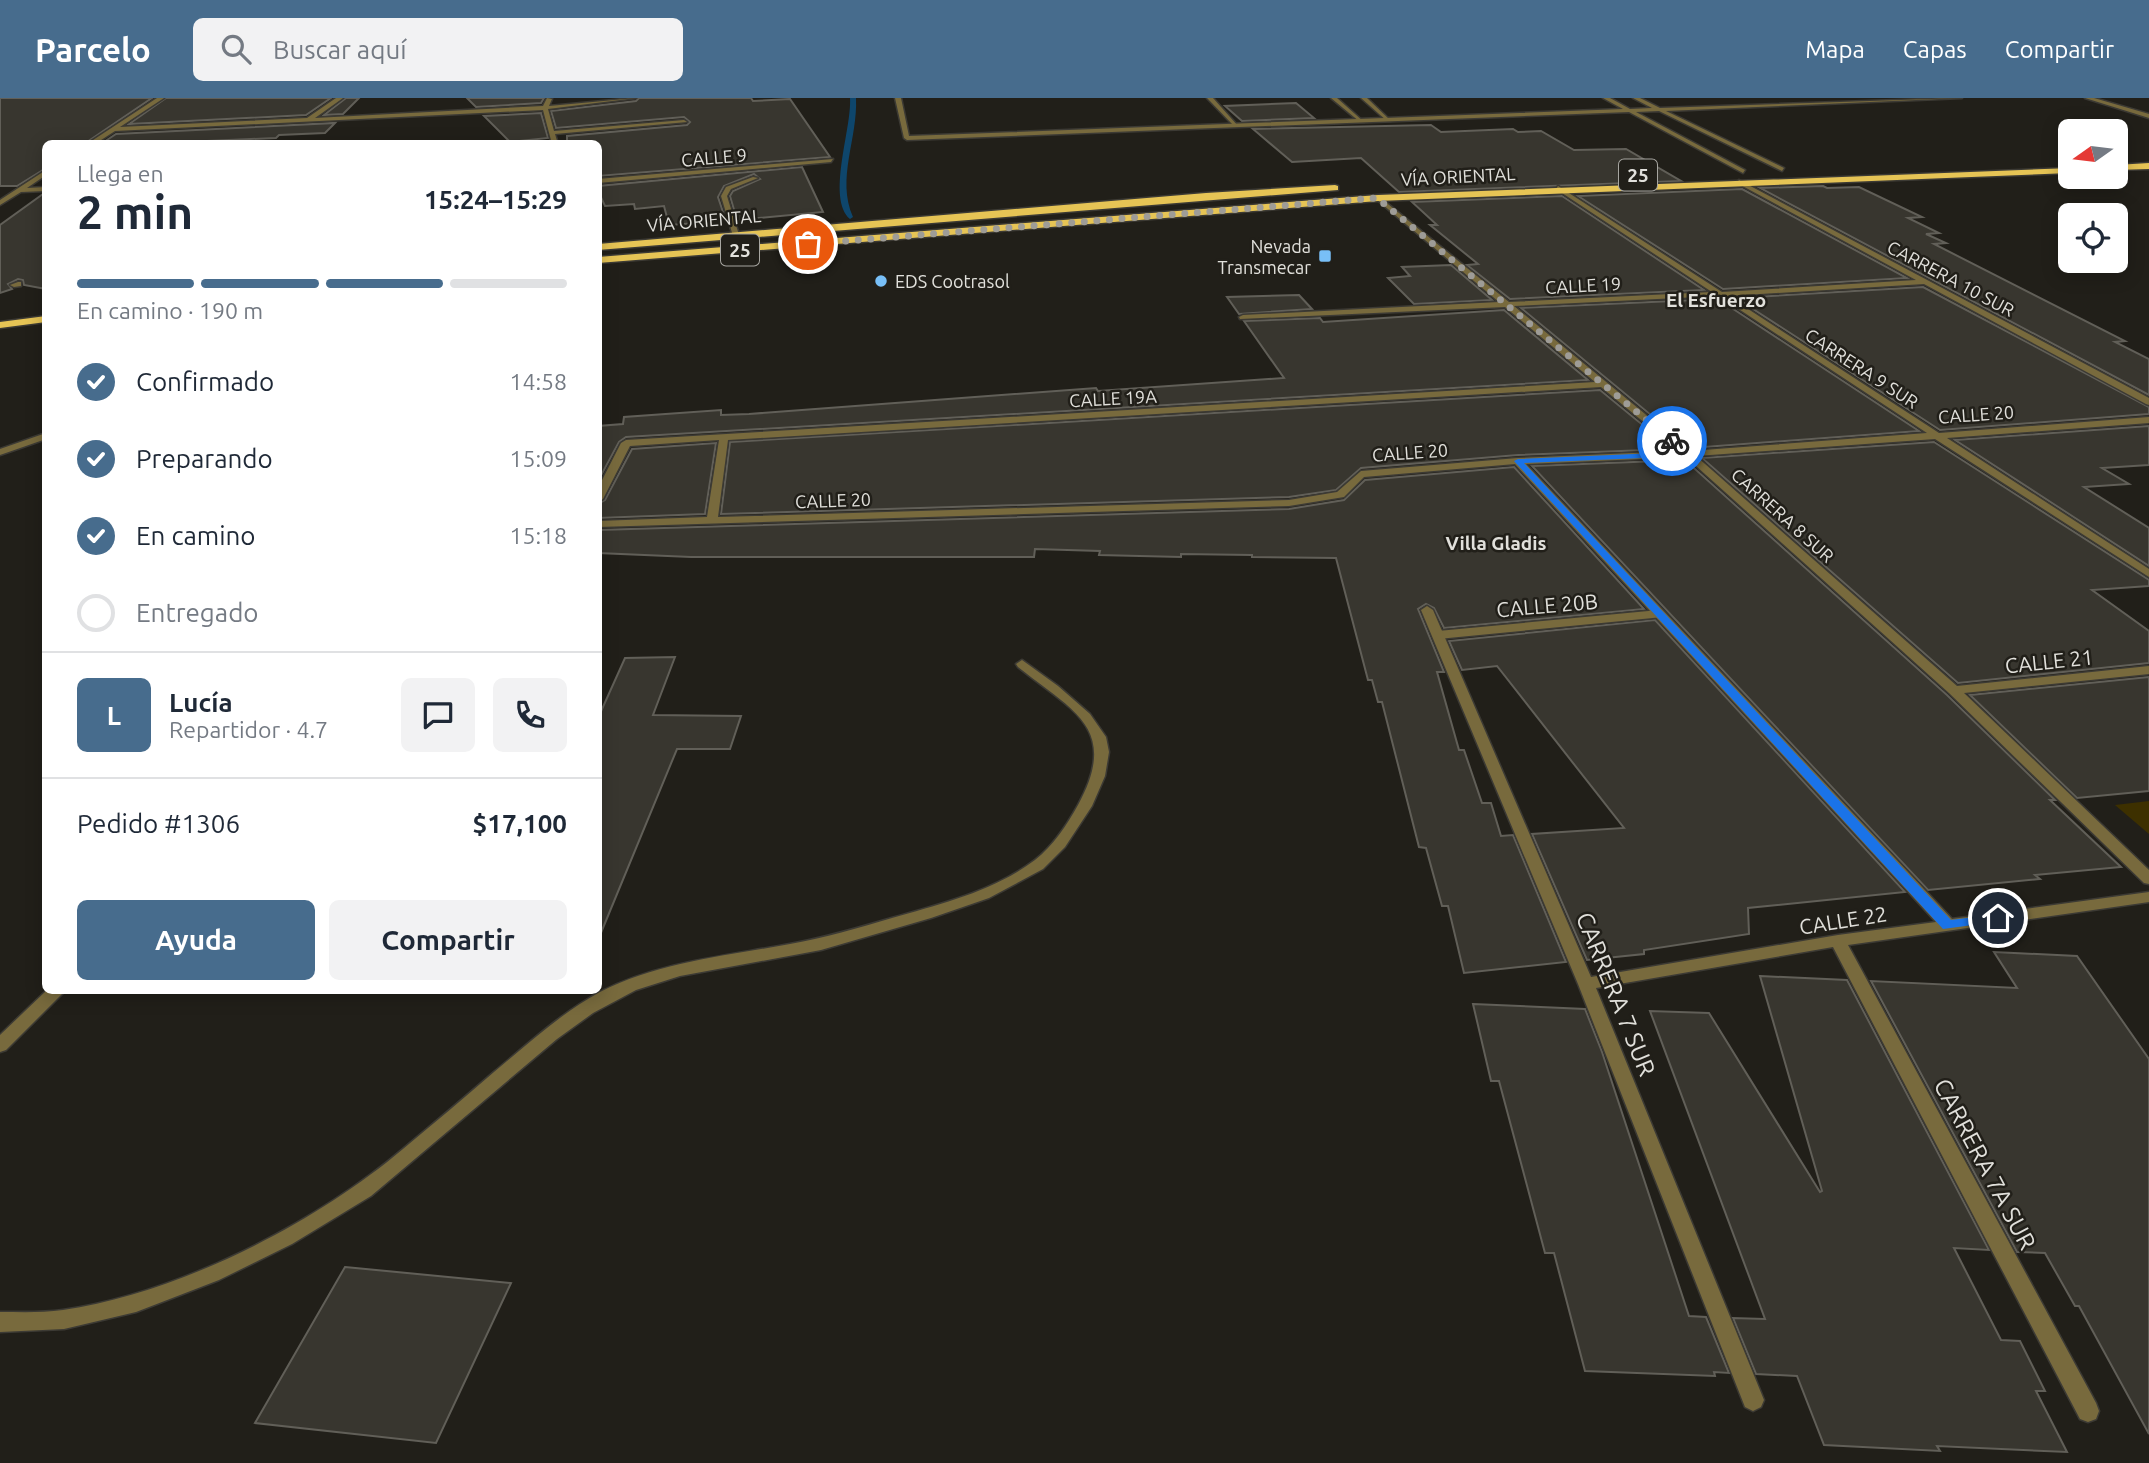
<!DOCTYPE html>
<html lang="es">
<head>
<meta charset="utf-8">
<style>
	:root { --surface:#fff; --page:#f2f2f3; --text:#1f2937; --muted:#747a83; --line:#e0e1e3; --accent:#476c8d }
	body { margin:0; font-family:Ubuntu,sans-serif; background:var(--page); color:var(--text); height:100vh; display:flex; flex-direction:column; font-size:26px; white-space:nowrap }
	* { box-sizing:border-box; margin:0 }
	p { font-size:23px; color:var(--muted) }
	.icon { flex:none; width:38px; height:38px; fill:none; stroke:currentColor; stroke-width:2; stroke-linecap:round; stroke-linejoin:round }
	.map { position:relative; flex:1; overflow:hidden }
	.side { position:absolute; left:42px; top:42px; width:560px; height:854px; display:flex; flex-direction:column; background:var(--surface); border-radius:10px; box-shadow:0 4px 18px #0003 }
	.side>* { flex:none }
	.needle { width:46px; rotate:256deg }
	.controls { position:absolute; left:2058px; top:21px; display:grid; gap:14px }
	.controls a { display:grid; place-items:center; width:70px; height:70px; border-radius:10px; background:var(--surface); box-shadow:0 4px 18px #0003; font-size:35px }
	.pin { position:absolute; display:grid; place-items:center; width:60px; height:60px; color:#fff; margin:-30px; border:4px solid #fff; border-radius:50%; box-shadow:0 2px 7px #0007 }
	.courier { position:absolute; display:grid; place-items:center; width:70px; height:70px; margin:-35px; border:5px solid #1a73e8; border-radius:50%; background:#fff; color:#222; box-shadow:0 2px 9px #0007 }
	.overview em { font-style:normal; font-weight:600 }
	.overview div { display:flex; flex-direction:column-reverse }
	.overview { display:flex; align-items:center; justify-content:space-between; height:119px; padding:0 35px }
	h1 { font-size:46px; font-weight:600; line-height:52px }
	.bar { display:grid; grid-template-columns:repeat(4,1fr); gap:10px 7px; align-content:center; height:84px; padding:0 35px }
	.bar i { height:9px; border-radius:5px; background:var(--line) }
	.bar .selected { background:var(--accent) }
	.bar p { grid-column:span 4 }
	.line { display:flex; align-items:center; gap:18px; padding:0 35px; border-top:2px solid var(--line) }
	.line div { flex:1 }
	.round { display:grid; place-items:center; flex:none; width:74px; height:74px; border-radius:10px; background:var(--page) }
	ol { padding:0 35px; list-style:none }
	li { display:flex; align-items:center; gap:21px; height:77px }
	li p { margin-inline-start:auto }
	li .icon { padding:7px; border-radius:50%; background:var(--accent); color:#fff; stroke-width:4 }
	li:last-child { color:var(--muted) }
	li i { width:38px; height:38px; border:4px solid var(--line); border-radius:50% }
	.cta { display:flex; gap:14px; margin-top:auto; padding:14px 35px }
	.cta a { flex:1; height:80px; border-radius:10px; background:var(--accent); color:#fff; font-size:28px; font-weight:600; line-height:80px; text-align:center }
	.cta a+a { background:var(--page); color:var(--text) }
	header { display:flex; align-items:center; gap:42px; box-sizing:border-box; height:98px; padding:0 35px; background:var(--accent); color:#fff }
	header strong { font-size:33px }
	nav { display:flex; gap:38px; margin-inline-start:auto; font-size:24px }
	.search { width:490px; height:63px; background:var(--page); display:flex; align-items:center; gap:18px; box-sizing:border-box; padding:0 24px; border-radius:10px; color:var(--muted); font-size:26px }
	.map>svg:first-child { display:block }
	.green { fill:#3d3000 }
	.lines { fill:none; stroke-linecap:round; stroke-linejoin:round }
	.stream { fill:#0e466c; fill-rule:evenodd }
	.building { fill:#38362f; stroke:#615f58; stroke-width:2 }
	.service-casing { stroke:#3c3a34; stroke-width:3 }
	.minor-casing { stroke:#3c3a34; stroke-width:3 }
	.trunk-casing { stroke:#3c3a34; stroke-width:3 }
	.service { fill:#786a3d; fill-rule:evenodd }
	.minor { fill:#786a3d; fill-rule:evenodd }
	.trunk { fill:#e6c455; fill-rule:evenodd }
	.route { fill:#1a73e8 }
	.done { stroke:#9e9c97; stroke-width:7; stroke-dasharray:0 12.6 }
	.poi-dot { fill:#78bff7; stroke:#211f19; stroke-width:2.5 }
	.labels { text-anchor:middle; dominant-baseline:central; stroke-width:5; stroke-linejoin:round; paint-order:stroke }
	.far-street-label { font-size:18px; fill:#e1e0db; stroke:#211f19 }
	.far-poi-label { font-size:18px; fill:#e1e0db; stroke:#211f19; text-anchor:end }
	.shield { fill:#211f19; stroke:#a7a6a1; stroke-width:2 }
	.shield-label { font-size:19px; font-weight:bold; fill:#e1e0db }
	.far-neighbourhood-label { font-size:19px; font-weight:bold; fill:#e1e0db; stroke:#211f19 }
	.street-label { font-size:21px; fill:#e1e0db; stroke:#211f19 }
	.near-street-label { font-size:24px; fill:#e1e0db; stroke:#211f19 }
</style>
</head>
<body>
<header>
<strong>Parcelo</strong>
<div class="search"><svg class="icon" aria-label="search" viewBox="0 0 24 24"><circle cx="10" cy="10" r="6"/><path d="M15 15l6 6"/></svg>Buscar aquí</div>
<nav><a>Mapa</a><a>Capas</a><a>Compartir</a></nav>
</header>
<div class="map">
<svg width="2149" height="1365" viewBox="0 0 2149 1365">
	<rect width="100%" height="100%" fill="#211f19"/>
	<path class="green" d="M2149 703V736L2115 707Z"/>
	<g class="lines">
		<path class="stream" d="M850 0H856C858 41 836 80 853 119L850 121C826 100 852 31 850 0Z"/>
	</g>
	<g class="building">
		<path d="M0 0H152L84 46H46V70L17 88H0Z"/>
		<path d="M166 0H331L306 17 129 26Z"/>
		<path d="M346 0H359L343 16 324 17Z"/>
		<path d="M467 0H544L541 5 476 9Z"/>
		<path d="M639 0H751L753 3 790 1 830 59 598 78V46H567V38L687 27 690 24 684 19 556 30 551 13 636 3Z"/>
		<path d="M1296 5 1314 20 1242 23 1225 8Z"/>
		<path d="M541 15 548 40 510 44 484 18Z"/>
		<path d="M335 25 325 35 279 37 276 40 207 43 204 46H101L116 36Z"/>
		<path d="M1431 27 1441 34 1513 31 1518 34 1541 33 1574 52 1626 51 1681 83 1399 94 1361 60 1292 64 1253 31Z"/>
		<path d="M802 69 823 114 737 122 730 98 733 93 760 81 754 76 724 88 718 99 726 123 669 127 664 108 635 111 634 106 605 108 598 93V88Z"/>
		<path d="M1823 88 1827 90 1859 89 1922 119 1908 120 1939 135 1926 136 1946 145 1934 146 2125 243 2115 244 2149 261V297L1760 90Z"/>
		<path d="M1742 91 1907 180 1723 191 1578 98Z"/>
		<path d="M43 96H46V191L24 187 23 182 18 181 8 186 12 191 0 195V127Z"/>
		<path d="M1562 98 1704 192 1510 201 1467 167 1478 166 1430 127H1437L1412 104Z"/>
		<path d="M1451 167 1492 202 1414 206 1388 180 1410 178 1402 169Z"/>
		<path d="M1923 189 2149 309V316L1940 332 1736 200Z"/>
		<path d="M1299 197 1312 211 1239 216 1227 199Z"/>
		<path d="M1718 201 1919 333 1691 350 1521 210Z"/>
		<path d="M1504 212 1588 282 626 339 619 344 598 383V328L623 326 624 319 721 312V317L749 316 1096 290 1098 293 1284 280 1244 223 1320 220 1323 224Z"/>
		<path d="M1600 292 1672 351 1518 357 1361 370 1336 392 1289 399 721 416 730 344Z"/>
		<path d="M2149 328V367L2102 370 2129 386 2084 389 2149 430V468L1955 342Z"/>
		<path d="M1934 344 2149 482V488L2092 492 2149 533V565L1958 585 1702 360Z"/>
		<path d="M716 345 705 416 598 420V406L605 402 632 351Z"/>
		<path d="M1685 362 1947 597 2055 702H2050L2121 769 2035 777 2040 781 1928 792 1532 368Z"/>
		<path d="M1514 369 1644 511 1444 530 1434 510 1426 506 1418 511 1444 574H1437L1459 652H1464L1482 705H1491L1501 738 1513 737 1566 864 1464 875 1448 808H1442L1426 750 1419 749 1382 604H1378L1372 582H1368L1336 460 1252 459V457L1181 456V459L1099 457 1100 453 1035 451 1034 459H691L598 455V432L1289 411 1344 402 1365 382Z"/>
		<path d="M1655 522 1905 794 1748 810 1749 836 1644 852V856L1587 862 1532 736 1624 730 1497 568 1462 572 1449 543Z"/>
		<path d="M675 559 653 617 741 618 730 651H677L598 842V620L625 560Z"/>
		<path d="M2149 579V693L2077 700 1970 597Z"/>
		<path d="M1994 854 2077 858 2149 961V1336L2079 1208H2075L2045 1155 2017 1154 1871 883 2017 890Z"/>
		<path d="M1760 878 1847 882 1989 1152 1954 1150 2001 1242 2020 1243 2045 1293H2036L2067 1354 1937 1348 1940 1353 1824 1347 1797 1278 1756 1276 1733 1220 1765 1221 1650 913 1709 915 1820 1094 1822 1093Z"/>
		<path d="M1473 906 1585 911 1602 954 1689 1218 1706 1219 1729 1275 1714 1274 1715 1278 1585 1273 1554 1155H1545L1499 983H1491Z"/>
		<path d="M345 1169 511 1185 436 1345 255 1325Z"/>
	</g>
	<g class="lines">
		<defs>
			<g id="service">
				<path d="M1207 0H1213L1238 28H1234Z"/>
				<path d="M1331 0H1337L1364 24H1360Z"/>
				<path d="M1361 0H1367L1391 23H1387Z"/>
				<path d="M2085 0H2094L2149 16V20Z"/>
				<path d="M753 79 758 80 731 91 727 98 739 137 733 138 721 98 726 89Z"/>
				<path d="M18 184H21V188L14 189 10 187Z"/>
				<path d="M1659 512 1665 516 1663 519 1438 541 1432 537 1438 533Z"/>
				<path d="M1022 562 1058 588 1090 616 1106 639 1109 654 1105 678 1092 708 1065 749 1043 771 989 800 931 820 821 852 680 878 636 892 593 915 557 941 371 1098 292 1146 219 1182 136 1214 64 1231 0 1234V1214C21 1214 42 1215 63 1212 179 1195 314 1126 403 1051 433 1026 464 1000 494 974 528 946 561 915 600 894 659 864 726 858 790 846 825 840 858 830 892 820 941 806 994 793 1035 762 1053 748 1067 727 1078 707 1120 630 1073 613 1018 569L1016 566Z"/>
				<path d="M47 892H66L6 952 0 954V937Z"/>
			</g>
			<g id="minor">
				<path d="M157 0H164L120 29 307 20 336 0H343L315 20 543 8 547 0 552 1 549 8 636 0 548 11 554 33 684 22 687 24 555 36 558 46H552L543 12 115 33 95 46H87Z"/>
				<path d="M895 0H901L909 38 1623 11 1603 0H1610L1630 11 1652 10 1633 0H1640L1660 10 1962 0 1666 13 1784 70 1782 73 1659 13 1636 14 1745 72 1743 75 1629 14 907 42 904 40Z"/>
				<path d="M833 61 831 64 598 85V81Z"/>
				<path d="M46 72V77L27 90 46 89V93L21 94 0 107V102Z"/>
				<path d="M1739 82 2149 300V307L2146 306 1924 186 1728 198 1939 335 2149 319V325L1947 340 2149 471V479L1935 341 1696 358 1957 588 2149 568V576L1964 595 2149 772V786L2144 785 1949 595 1686 359 1526 366 1952 821 2149 794V804L1848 847 2096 1305 2099 1313 2096 1321 2088 1324 2080 1321 1833 849 1596 890 1764 1302 1761 1309 1753 1313 1745 1309 1578 886 1421 512 1427 508 1433 512 1591 879 1838 837 1936 824 1515 366 1364 379 1344 399 1289 408 598 429V423L707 419 719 342 630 348 603 401 598 404V390L621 345 626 342 1595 284 1505 209 1240 221 1239 219 1243 217 1499 204 1376 101 1378 98 1509 204 1712 194 1556 91 1558 88 1722 194 1916 182 1737 85ZM1719 198 1927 335 1690 353 1514 208ZM1601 289 1679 353 1518 360 1361 373 1337 394 1289 402 718 419 728 342Z"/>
				<path d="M46 335V341L0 357V351Z"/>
			</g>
			<g id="trunk">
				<path d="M2149 65V71L2116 72V67Z"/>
				<path d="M2070 70V75L1378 103 598 165V159L1378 97Z"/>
				<path d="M1335 87 1338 88V92L598 152V146L1206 95Z"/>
				<path d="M46 218V224L0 230V224Z"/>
			</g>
		</defs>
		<use href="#service" class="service-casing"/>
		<use href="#minor" class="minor-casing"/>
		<use href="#trunk" class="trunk-casing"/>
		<use href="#service" class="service"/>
		<use href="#minor" class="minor"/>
		<use href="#trunk" class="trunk"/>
	</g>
	<path class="route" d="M1672 340 1691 354V358L1524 365 1951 822 1998 816 2003 817V823L1943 831 1514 363 1518 361 1681 354 1668 343Z"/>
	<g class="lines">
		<path class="done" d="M808 146 1377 100 1672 343"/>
	</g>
	<g class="poi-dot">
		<rect x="1318" y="151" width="14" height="14" rx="3.5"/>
		<circle cx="881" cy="183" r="7"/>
	</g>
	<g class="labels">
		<g class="far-street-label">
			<text transform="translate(714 59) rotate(-5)">CALLE 9</text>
			<text transform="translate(1458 78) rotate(-3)">VÍA ORIENTAL</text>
			<text transform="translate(704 122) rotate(-5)">VÍA ORIENTAL</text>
			<text transform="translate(1951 180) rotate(28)">CARRERA 10 SUR</text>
			<text transform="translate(1583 187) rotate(-3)">CALLE 19</text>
			<text transform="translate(1862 270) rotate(33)">CARRERA 9 SUR</text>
			<text transform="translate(1113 300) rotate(-3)">CALLE 19A</text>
			<text transform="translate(1976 316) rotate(-4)">CALLE 20</text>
			<text transform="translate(1410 354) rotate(-4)">CALLE 20</text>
			<text transform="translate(833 402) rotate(-2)">CALLE 20</text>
			<text transform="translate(1783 417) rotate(42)">CARRERA 8 SUR</text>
		</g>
		<g class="far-poi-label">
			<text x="1311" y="148">Nevada<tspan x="1311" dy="21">Transmecar</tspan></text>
			<text x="895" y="183" text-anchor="start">EDS Cootrasol</text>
		</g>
		<g class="shield">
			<rect x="1619" y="61.5" width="38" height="31" rx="5"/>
			<rect x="721" y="136.5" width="38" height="31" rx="5"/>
		</g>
		<g class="shield-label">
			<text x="1638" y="77">25</text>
			<text x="740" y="152">25</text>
		</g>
		<g class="far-neighbourhood-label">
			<text x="1716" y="202">El Esfuerzo</text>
			<text x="1496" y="445">Villa Gladis</text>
		</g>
		<g class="street-label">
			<text transform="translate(1547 507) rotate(-5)">CALLE 20B</text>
			<text transform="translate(2049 563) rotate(-6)">CALLE 21</text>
			<text transform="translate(1843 822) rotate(-9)">CALLE 22</text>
		</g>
		<g class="near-street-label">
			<text transform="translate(1616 896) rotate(68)">CARRERA 7 SUR</text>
			<text transform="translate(1985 1066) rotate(62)">CARRERA 7A SUR</text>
		</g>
	</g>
</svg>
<div class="controls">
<a><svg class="needle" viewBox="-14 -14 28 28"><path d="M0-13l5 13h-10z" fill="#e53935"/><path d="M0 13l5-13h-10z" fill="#747a83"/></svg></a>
<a><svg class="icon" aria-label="locate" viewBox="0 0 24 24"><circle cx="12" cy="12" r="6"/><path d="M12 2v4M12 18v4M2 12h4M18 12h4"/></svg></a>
</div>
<div class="pin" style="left:808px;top:146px;background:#ea580c"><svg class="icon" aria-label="bag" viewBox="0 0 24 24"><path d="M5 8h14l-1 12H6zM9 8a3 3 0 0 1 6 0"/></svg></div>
<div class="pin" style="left:1998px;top:820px;background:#1f2937"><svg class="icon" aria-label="home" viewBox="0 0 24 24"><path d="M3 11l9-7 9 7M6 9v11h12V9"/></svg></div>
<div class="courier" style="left:1672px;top:343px"><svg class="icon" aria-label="bike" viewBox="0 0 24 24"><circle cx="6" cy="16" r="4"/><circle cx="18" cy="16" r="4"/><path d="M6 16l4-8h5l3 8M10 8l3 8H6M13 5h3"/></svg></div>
<section class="side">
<div class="overview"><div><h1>2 min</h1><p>Llega en</p></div><em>15:24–15:29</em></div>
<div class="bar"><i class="selected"></i><i class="selected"></i><i class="selected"></i><i></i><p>En camino · 190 m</p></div>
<ol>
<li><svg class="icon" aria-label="check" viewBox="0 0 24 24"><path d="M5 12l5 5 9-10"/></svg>Confirmado<p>14:58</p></li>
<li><svg class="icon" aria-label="check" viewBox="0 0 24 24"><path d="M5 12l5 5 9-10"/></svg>Preparando<p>15:09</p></li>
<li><svg class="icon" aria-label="check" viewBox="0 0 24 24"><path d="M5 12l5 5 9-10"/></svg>En camino<p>15:18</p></li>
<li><i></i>Entregado</li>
</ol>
<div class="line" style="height:126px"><b class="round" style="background:var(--accent);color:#fff">L</b><div><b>Lucía</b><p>Repartidor · 4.7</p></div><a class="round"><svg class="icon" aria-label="chat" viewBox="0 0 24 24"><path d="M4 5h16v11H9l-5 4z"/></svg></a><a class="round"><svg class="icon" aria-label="phone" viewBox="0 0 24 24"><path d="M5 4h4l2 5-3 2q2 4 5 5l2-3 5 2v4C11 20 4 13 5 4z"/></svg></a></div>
<div class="line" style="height:91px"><div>Pedido #1306</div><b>$17,100</b></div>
<div class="cta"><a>Ayuda</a><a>Compartir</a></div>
</section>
</div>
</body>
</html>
